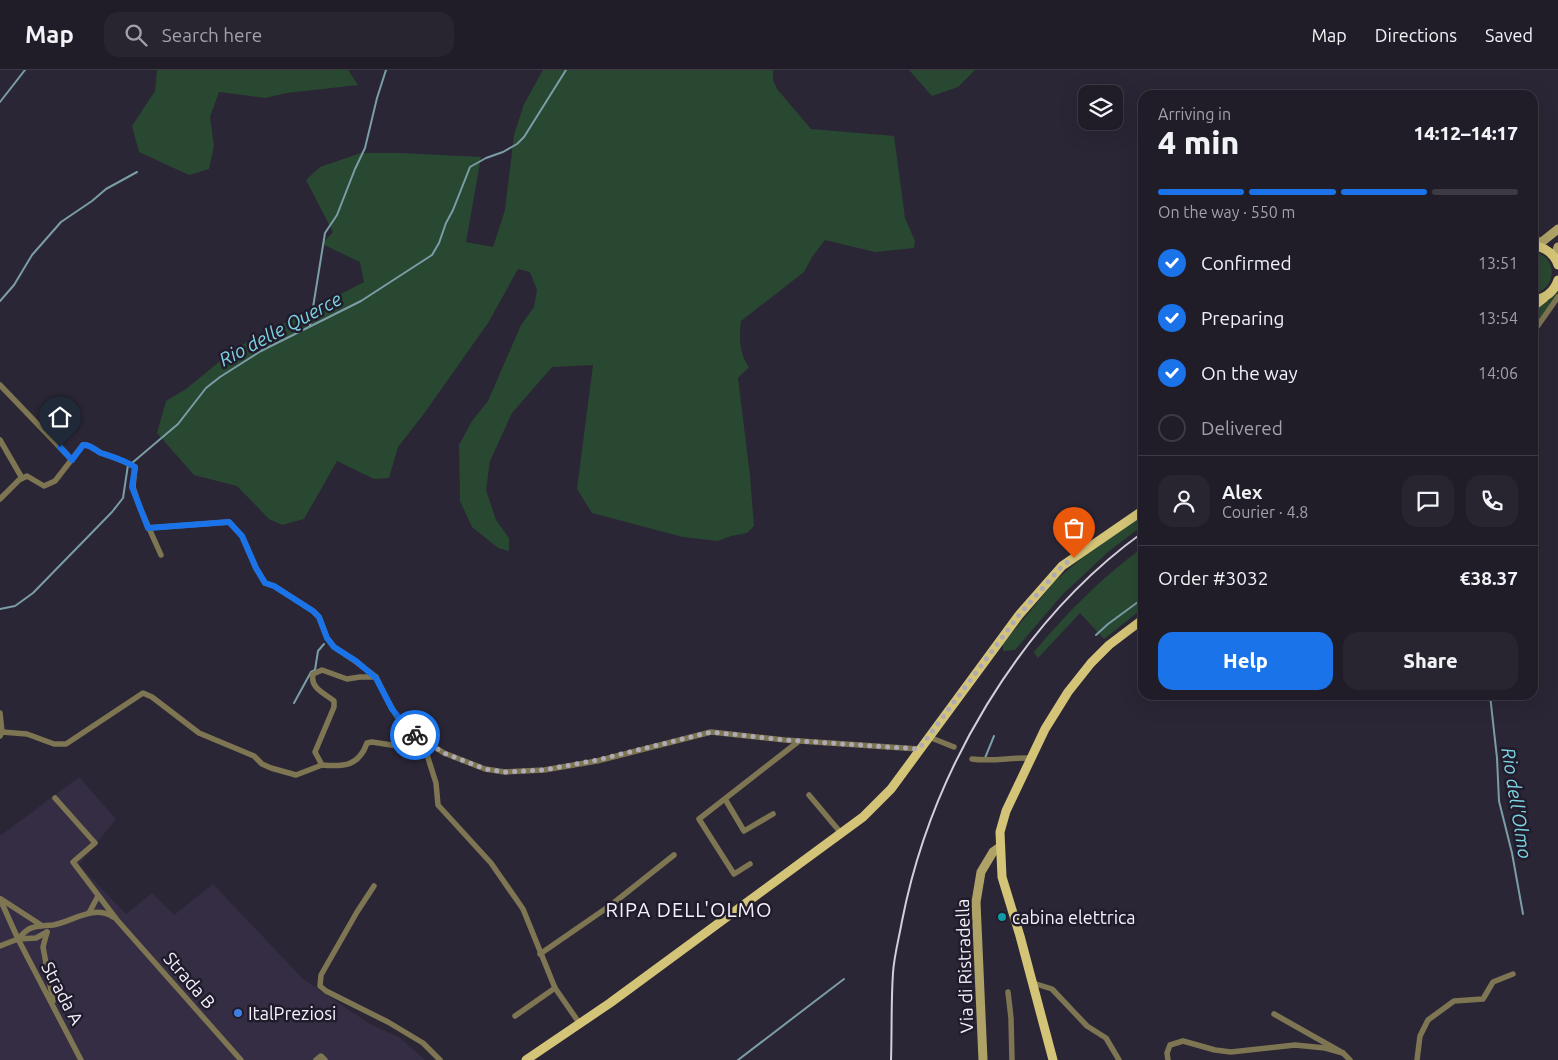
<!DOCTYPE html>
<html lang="en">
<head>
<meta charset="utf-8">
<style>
	:root { --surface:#201c28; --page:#282530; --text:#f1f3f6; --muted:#a2a1a8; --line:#3d3a45; --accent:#1a73e8 }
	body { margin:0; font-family:Ubuntu,sans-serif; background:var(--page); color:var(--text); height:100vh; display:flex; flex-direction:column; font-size:19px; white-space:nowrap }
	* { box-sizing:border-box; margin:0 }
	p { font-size:16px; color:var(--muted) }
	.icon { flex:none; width:28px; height:28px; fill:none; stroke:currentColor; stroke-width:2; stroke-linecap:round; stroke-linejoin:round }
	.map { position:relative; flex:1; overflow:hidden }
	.side { position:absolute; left:1138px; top:20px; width:400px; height:610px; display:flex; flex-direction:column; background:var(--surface); border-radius:15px; box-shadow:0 5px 20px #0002,0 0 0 1px var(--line) }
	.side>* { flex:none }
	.fabs { position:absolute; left:1078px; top:15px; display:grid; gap:10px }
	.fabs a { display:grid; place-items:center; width:45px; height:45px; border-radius:10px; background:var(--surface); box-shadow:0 5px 20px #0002,0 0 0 1px var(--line); font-size:25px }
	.pin { position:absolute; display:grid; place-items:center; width:42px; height:42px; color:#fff; margin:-51px -21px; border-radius:50% 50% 50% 0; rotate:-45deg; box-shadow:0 0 5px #0007 }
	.pin .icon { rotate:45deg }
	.courier { position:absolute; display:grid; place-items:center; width:50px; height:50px; margin:-25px; border:4px solid #1a73e8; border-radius:50%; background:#fff; color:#222; box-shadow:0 1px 6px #0007 }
	.head em { font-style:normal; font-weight:800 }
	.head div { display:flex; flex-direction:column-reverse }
	.head { display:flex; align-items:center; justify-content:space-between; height:85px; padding:0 20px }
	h1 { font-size:32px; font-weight:800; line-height:38px }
	.bar { display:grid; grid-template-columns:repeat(4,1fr); gap:8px 5px; align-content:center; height:60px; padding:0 20px }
	.bar i { height:6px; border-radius:4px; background:var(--line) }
	.bar .selected { background:var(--accent) }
	.bar p { grid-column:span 4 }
	.line { display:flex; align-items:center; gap:12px; padding:0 20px; border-top:1px solid var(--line) }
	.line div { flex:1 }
	.round { display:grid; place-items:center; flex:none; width:52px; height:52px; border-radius:15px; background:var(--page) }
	ol { padding:0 20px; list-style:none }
	li { display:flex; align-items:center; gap:15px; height:55px }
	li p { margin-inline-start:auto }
	li .icon { padding:5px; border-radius:50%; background:var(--accent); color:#fff; stroke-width:4 }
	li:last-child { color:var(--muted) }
	li i { width:28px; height:28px; border:2px solid var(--line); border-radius:50% }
	.button { display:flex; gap:10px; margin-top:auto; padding:10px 20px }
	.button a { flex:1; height:58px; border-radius:15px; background:var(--accent); color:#fff; font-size:20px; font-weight:800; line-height:58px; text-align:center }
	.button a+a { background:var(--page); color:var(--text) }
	header { display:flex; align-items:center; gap:30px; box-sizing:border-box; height:70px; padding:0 25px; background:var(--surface); border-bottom:1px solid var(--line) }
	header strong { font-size:24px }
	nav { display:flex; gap:28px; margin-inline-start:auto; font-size:18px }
	.search { width:350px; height:45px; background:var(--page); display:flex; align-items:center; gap:12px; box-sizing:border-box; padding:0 18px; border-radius:15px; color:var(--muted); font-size:19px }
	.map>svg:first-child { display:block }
	.built { fill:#352d43 }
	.green { fill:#294831 }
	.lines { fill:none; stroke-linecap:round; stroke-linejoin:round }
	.stream { stroke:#7a9da7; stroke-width:2 }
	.street { stroke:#7e7652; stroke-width:5.5 }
	.secondary { stroke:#aea267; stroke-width:9 }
	.primary { stroke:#d4c477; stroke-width:9 }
	.rail { stroke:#d2ceda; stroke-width:2 }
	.done { stroke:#aeaab6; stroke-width:5; stroke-dasharray:0 9 }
	.route { stroke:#1a73e8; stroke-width:6 }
	.culture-dot { fill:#0f9aa8; stroke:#211c2b; stroke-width:2 }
	.shop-dot { fill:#3f7fe0; stroke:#211c2b; stroke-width:2 }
	.labels { text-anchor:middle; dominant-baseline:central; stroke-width:5; stroke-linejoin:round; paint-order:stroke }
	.poi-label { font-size:18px; fill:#f5f1fc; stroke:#211c2b; text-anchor:start }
	.street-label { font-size:18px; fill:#f5f1fc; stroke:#211c2b }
	.water-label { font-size:19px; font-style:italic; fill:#7dd4e5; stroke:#211c2b }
	.quarter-label { font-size:20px; letter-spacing:1px; fill:#f5f1fc; stroke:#211c2b }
</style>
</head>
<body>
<header>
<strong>Map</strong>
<div class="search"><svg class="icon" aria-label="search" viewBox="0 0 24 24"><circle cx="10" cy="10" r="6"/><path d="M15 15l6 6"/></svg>Search here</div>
<nav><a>Map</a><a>Directions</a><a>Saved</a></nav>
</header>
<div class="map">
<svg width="1558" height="990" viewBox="0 0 1558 990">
	<rect width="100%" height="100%" fill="#2b2635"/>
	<path class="built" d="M79 707 116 749 79 795 126 844 152 823 174 845 213 814 303 909 370 954 399 967 425 990H0V766Z"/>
	<g class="green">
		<path d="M157 0H348L358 15 287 23 265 28 219 22 210 47 214 76 209 99 189 105 139 82 132 56 155 21Z"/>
		<path d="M543 0H773V10L777 19 811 59 894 66 905 148 915 171 914 178 875 182 825 170 812 187 804 202 741 251C739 267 739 284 749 297L738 308 750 406 754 456 747 463 731 466 718 471 683 467 592 443 577 419 593 295 552 297 512 343 490 391 486 420 496 450 509 468V481L498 478 472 457 460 431 459 375 472 351 488 331 521 255 534 237 537 220 530 202 518 199 488 253 423 345 398 377 389 408 374 409 337 391 304 449 282 455 269 449 237 416 194 405 157 363 166 331 186 319 236 278 364 212 360 192 322 174 333 162 306 110 320 97 361 83H401L481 87 466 172 493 177 505 140 514 65 524 34Z"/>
		<path d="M909 0H975L958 17 932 26Z"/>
		<path d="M1533 182C1558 185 1558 219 1533 224Z"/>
		<path d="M1558 221V224L1535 256 1533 254C1532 235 1549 234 1558 221Z"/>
		<path d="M1142 446V456L1108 482 1062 525 1015 580 1003 581V574L1055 511 1089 482Z"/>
		<path d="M1142 478V539L1104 569 1080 543 1038 588 1034 582C1067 543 1101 508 1142 478Z"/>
	</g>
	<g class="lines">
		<g class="stream">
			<path d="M0 32 25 0"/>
			<path d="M0 231 14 215 32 185 61 152 92 131 106 119 137 102"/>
			<path d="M310 256 325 163 337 145 355 99 365 78 377 28 386 0"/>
			<path d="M132 393 178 354 206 318 220 307 261 281 361 231 432 185 439 173 446 153 453 140 470 97 486 88 503 82 517 74 524 67 566 0"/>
			<path d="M0 539 15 536 33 523 112 442 123 428 128 395"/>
			<path d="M1096 565 1108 554 1142 529"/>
			<path d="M1490 625 1497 688 1499 731 1512 783 1523 844"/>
			<path d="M294 633 311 602 315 600 318 581 324 574"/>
			<path d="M985 688 994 666"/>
			<path d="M738 990 844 909"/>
		</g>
		<g class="street">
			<path d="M1532 264 1558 227"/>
			<path d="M0 315 72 390"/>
			<path d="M0 370 22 408"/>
			<path d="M0 429 19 410 27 406 44 416 55 411 83 375C90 374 95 380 101 383 113 387 124 391 135 397L133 417 140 438 161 485"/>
			<path d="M148 458 229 452 242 466 256 498 265 513 274 516 313 541 319 547 327 568 334 577 355 591 376 607"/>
			<path d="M0 643 2 662 0 666"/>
			<path d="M2 662 27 664 54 674H66L143 623 152 627 199 663 254 686 262 694 271 698 296 705 322 695 315 682 334 637V631C324 623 310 618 313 604L322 600 347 609 360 607H376C386 627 400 661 422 669"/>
			<path d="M929 667 954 677"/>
			<path d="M972 689C992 692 1012 687 1032 688"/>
			<path d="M322 695C344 697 359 696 367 673L372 672 398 676 423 674"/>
			<path d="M809 725 841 763"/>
			<path d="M55 728 95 773 73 792 117 850 241 990"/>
			<path d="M725 729 744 761 773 744"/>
			<path d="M750 794 734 804 699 749 799 671"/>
			<path d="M374 816 357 842 321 905 320 916 326 921 388 952 423 973 440 990"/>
			<path d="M0 829 18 869 81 990"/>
			<path d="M1 829 41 855"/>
			<path d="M89 843 98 826"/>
			<path d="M47 862 43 877 53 931"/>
			<path d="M18 869C21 866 25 861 29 859 37 855 45 856 53 855 72 852 93 834 113 847"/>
			<path d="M0 876 18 869 36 868 47 862"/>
			<path d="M540 884 611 835 674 785"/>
			<path d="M1033 913 1052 919 1087 956 1106 968 1119 990"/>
			<path d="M1008 922 1011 948 1012 990"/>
			<path d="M1274 944 1343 983 1350 990"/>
			<path d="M515 946 555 918"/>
			<path d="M580 954 555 918 523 839 491 793 438 735 436 713 422 669 444 683 485 699 505 702 544 700 597 691 711 662 785 670 919 679"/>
			<path d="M316 990 321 986 325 990"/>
			<path d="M1168 990 1167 983 1170 975 1183 971 1215 980 1231 982 1295 975 1325 978 1343 983"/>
			<path d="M1417 990 1420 966 1428 950 1454 931 1483 929 1493 912 1513 904"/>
		</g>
		<g class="secondary">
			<path d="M1532 175 1543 171 1558 159"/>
			<path d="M1555 187 1558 177"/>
			<path d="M983 990 976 832 981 802 993 782 1000 777"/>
		</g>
		<g class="primary">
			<path d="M1532 175C1545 177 1554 183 1558 195"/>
			<path d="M1532 230C1545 229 1554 222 1558 210"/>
			<path d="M1532 244 1535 235 1544 228"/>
			<path d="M526 990 610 933 863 747 891 719 1019 545 1062 496 1142 441"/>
			<path d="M1053 990 1020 866 1002 807 1000 762 1006 741 1045 659 1068 622 1091 593 1109 575 1142 550"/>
		</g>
		<path class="rail" d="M891 990C892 961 891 932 893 903 894 886 899 868 902 851 931 703 1019 552 1142 463"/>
	</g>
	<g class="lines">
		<path class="done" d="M415 665 444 683 485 699 505 702 544 700 597 690 711 662 785 670 919 679 1019 545 1062 496 1074 488"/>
		<path class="route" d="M60 377 72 390 83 375C90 374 95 380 101 383 113 387 124 390 135 397L132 417 148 458 229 452 242 466 256 498 265 513 274 516 313 541 319 547 327 568 334 577 356 591 376 608 392 639 404 654 415 665"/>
	</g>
	<circle class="culture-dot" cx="1002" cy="847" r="5"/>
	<circle class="shop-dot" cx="238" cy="943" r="5"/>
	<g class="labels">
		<g class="poi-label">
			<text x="1012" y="847">cabina elettrica</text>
			<text x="248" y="943">ItalPreziosi</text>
		</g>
		<g class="street-label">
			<text transform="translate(964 896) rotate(-92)">Via di Ristradella</text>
			<text transform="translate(190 910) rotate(49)">Strada B</text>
			<text transform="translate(63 923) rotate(62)">Strada A</text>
		</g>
		<g class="water-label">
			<text transform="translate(280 259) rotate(-28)">Rio delle Querce</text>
			<text transform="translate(1517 733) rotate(81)">Rio dell'Olmo</text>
		</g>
		<g class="quarter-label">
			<text x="689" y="839">RIPA DELL'OLMO</text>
		</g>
	</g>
</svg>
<div class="fabs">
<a><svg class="icon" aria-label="layers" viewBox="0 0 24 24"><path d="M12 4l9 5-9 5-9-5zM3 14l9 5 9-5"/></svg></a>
</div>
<div class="pin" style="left:1074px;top:488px;background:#ea580c"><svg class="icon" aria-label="bag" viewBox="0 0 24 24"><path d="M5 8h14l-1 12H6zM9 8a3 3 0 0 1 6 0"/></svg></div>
<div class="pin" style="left:60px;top:377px;background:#1f2937"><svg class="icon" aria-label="home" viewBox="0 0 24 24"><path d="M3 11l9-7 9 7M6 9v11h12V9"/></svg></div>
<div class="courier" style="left:415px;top:665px"><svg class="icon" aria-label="bike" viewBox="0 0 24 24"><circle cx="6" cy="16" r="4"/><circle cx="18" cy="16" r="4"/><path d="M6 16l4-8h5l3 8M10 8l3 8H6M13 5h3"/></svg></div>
<section class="side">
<div class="head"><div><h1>4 min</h1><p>Arriving in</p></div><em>14:12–14:17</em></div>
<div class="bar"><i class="selected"></i><i class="selected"></i><i class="selected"></i><i></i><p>On the way · 550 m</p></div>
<ol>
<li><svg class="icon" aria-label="check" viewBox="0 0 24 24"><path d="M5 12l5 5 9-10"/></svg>Confirmed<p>13:51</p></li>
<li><svg class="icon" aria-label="check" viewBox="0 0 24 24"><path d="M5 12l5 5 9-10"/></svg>Preparing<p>13:54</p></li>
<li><svg class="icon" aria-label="check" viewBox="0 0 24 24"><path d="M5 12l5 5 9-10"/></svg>On the way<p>14:06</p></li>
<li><i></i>Delivered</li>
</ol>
<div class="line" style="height:90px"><a class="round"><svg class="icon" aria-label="person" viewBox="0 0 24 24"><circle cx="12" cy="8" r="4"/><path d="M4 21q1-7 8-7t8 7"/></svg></a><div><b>Alex</b><p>Courier · 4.8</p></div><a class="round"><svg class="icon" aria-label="chat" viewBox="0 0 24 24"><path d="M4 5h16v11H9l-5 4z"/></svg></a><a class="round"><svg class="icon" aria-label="phone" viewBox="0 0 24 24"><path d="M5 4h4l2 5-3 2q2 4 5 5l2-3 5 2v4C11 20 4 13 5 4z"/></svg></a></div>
<div class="line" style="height:65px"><div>Order #3032</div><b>€38.37</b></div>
<div class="button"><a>Help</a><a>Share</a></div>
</section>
</div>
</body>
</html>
